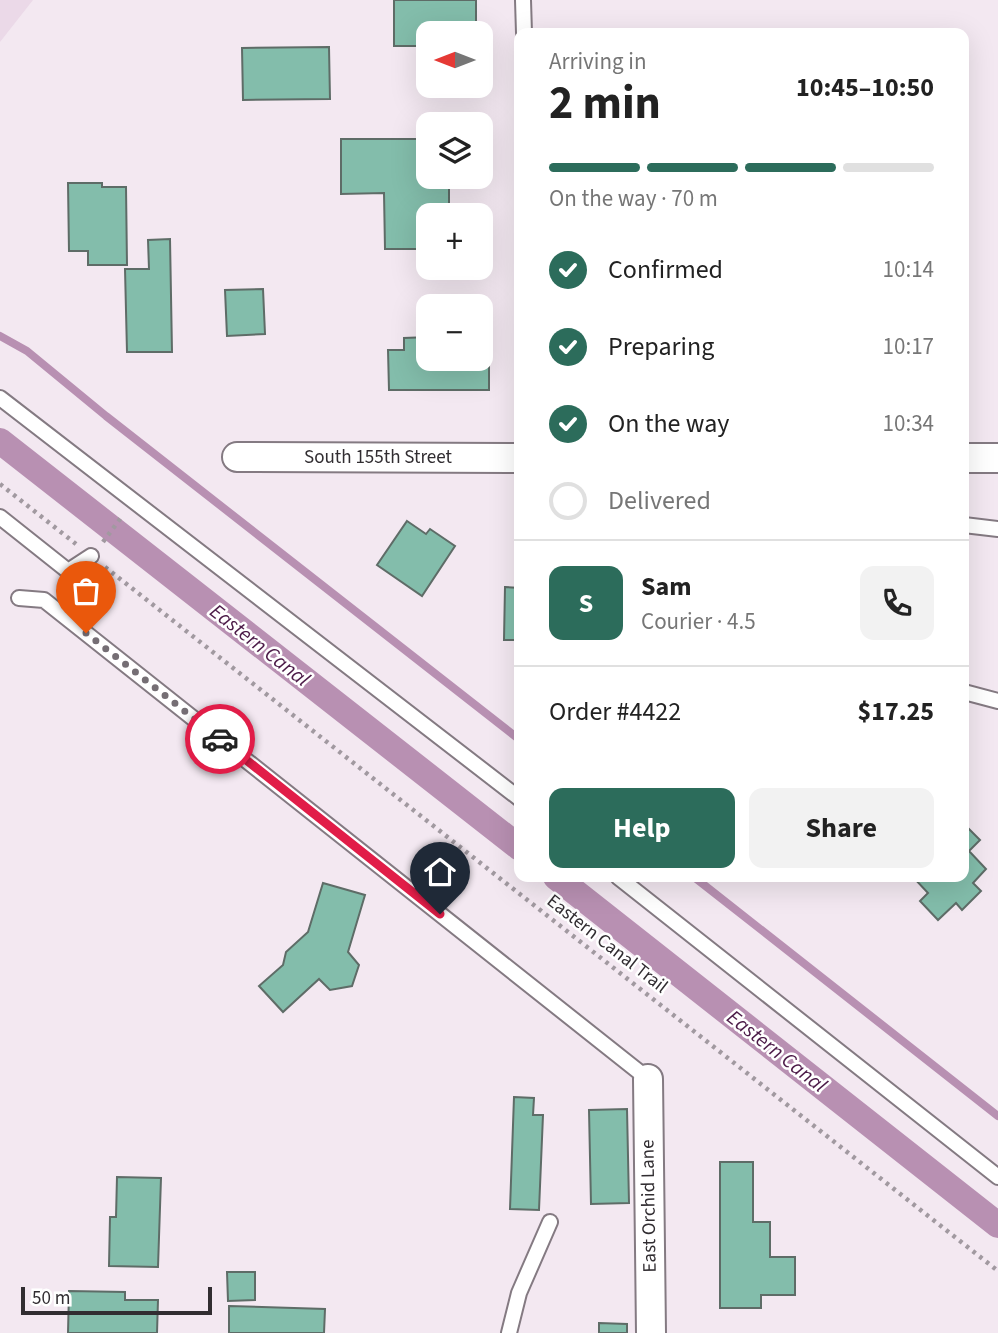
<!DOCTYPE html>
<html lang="en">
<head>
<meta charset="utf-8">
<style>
	:root { --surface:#fff; --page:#f2f2f2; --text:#222; --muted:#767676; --line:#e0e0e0; --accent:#2c6c5b }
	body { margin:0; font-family:"Source Sans 3",sans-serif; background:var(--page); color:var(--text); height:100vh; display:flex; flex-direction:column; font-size:26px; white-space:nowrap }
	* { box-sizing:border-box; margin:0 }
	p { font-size:23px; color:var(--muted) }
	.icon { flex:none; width:38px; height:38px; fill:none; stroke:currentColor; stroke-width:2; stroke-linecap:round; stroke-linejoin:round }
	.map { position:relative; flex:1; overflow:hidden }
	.sheet { position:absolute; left:514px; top:28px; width:455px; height:854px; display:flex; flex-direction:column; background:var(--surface); border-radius:14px; box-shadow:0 7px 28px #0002 }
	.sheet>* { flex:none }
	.needle { width:46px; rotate:270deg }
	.tools { position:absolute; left:416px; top:21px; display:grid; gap:14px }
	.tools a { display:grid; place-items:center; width:77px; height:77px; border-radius:14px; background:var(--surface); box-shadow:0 7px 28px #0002; font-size:35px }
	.scale { position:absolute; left:21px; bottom:18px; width:191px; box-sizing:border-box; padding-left:7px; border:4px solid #312d31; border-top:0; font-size:19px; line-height:24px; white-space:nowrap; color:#312d31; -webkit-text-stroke:5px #fff; paint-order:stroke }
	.pin { position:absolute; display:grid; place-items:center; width:60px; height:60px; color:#fff; margin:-72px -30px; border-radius:50% 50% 50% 0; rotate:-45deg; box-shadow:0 0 7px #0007 }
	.pin .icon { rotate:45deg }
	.courier { position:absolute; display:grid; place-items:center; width:70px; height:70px; margin:-35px; border:5px solid #e11d48; border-radius:50%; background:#fff; color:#222; box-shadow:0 2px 9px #0007 }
	.head em { font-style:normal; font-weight:700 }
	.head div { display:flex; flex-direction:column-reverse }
	.head { display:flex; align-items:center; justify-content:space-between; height:119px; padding:0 35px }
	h1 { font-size:46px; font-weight:700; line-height:52px }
	.bar { display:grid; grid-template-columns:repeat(4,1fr); gap:10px 7px; align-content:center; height:84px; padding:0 35px }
	.bar i { height:9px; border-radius:5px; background:var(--line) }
	.bar .on { background:var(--accent) }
	.bar p { grid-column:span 4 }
	.line { display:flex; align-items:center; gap:18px; padding:0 35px; border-top:2px solid var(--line) }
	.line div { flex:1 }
	.round { display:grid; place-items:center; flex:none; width:74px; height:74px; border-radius:14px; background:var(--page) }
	ol { padding:0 35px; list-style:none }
	li { display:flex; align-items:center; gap:21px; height:77px }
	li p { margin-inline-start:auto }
	li .icon { padding:7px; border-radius:50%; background:var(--accent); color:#fff; stroke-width:4 }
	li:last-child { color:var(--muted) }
	li i { width:38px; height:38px; border:4px solid var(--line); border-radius:50% }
	.primary-button { display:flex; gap:14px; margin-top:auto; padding:14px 35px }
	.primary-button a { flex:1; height:80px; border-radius:14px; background:var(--accent); color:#fff; font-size:28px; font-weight:700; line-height:80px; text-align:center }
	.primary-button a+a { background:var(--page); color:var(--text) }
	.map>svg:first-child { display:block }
	.built { fill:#ebd9e8 }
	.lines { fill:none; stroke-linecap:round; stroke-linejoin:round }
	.stream { stroke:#b890b2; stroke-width:8 }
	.canal { stroke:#b890b2; stroke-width:26 }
	.building { fill:#83bdab; stroke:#5e6c67; stroke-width:2 }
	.service-casing { stroke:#847a82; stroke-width:18 }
	.minor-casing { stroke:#847a82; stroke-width:32 }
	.path { stroke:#a199a0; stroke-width:4.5; stroke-dasharray:3.5 5; stroke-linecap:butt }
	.service { stroke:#fff; stroke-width:14 }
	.minor { stroke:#fff; stroke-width:28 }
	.done { stroke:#756e74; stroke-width:7; stroke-dasharray:0 12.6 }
	.route { stroke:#e11d48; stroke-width:9 }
	.labels { text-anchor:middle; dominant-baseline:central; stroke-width:5; stroke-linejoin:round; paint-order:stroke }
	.street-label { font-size:19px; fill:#312d31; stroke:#fff }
	.water-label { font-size:21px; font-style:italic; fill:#4c1b48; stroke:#fff }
</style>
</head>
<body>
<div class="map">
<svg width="998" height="1333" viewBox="0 0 998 1333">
	<rect width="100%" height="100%" fill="#f3e8f1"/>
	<path class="built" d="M0 0H33L0 42Z"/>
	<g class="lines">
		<g class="stream">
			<path d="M0 336 27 351 106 416 520 740"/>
			<path d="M694 877 998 1116"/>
		</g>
		<g class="canal">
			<path d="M0 441 520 848"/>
			<path d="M556 877 998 1225"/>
		</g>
	</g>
	<g class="building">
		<path d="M394 0H476V33H429V71H417V46H394Z"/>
		<path d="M329 47 330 99 243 100 242 48Z"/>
		<path d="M341 139H429V177H469V184H449V210H443V215H429V249H385L384 193 341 194Z"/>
		<path d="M68 183H102V187H126L127 265H88V251H69Z"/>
		<path d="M170 239 172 352H127L125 269H149L148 240Z"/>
		<path d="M263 289 265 334 227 336 225 290Z"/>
		<path d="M481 333H489V390H389L388 350H404V338L429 337V359H481Z"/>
		<path d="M407 521 426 534 430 529 455 546 422 596 377 565Z"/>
		<path d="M505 587 520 588V640H504Z"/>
		<path d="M966 826 980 840 969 851 986 869 973 883 981 891 962 910 956 903 938 920 920 901 928 893 913 877H964V828Z"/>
		<path d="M323 883 365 895 348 952 359 965 352 986 330 990 319 979 283 1012 259 986 283 965 286 952 308 932Z"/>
		<path d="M514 1097 534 1098 533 1115H543L539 1210 510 1209Z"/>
		<path d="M627 1109 629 1203 591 1204 589 1110Z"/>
		<path d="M720 1162H753V1222H770V1257H795V1295H761V1308H720Z"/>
		<path d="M117 1177 161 1178 158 1267 109 1266 110 1217H116Z"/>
		<path d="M227 1272H255V1300L228 1301Z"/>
		<path d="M69 1291 125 1292V1300H158L157 1333H68Z"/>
		<path d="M229 1306 325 1309 324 1333H229Z"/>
		<path d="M599 1323 627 1324V1333H599Z"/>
	</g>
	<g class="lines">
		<defs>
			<g id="service">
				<path d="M523 0 524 33"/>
				<path d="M0 398 520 799"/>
				<path d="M0 517 68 571 91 556"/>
				<path d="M964 525 998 529"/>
				<path d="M19 598 44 600 648 1079"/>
				<path d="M964 692 998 701"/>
				<path d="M618 877 998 1177"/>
				<path d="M509 1333 519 1293 550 1222"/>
			</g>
			<g id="minor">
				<path d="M237 457 520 458"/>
				<path d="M964 458H998"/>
				<path d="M648 1079 651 1333"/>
			</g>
		</defs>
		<use href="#service" class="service-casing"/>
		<use href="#minor" class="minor-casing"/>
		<g class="path">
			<path d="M0 484 76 544"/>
			<path d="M103 542 123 515"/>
			<path d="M105 567 998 1271"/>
		</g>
		<use href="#service" class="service"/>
		<use href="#minor" class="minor"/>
	</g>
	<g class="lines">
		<path class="done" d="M86 633 220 739"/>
		<path class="route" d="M220 739 440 914"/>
	</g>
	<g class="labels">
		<g class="street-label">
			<text x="378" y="457">South 155th Street</text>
			<text transform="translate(607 944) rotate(38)">Eastern Canal Trail</text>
			<text transform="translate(649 1206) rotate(-91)">East Orchid Lane</text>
		</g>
		<g class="water-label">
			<text transform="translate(260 645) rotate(38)">Eastern Canal</text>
			<text transform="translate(777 1051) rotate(38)">Eastern Canal</text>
		</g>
	</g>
</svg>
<div class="tools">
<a><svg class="needle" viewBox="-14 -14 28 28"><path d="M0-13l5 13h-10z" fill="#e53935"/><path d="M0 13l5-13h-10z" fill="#767676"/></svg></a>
<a><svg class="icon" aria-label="layers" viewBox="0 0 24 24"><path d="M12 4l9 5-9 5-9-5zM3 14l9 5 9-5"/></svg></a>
<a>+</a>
<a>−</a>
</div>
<div class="scale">50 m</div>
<div class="pin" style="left:86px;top:633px;background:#ea580c"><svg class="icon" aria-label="bag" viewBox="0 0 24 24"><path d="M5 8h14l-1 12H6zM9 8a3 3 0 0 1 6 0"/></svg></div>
<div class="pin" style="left:440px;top:914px;background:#1f2937"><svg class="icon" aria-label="home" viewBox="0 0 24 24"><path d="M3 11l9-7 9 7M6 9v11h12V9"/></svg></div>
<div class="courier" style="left:220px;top:739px"><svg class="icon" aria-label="car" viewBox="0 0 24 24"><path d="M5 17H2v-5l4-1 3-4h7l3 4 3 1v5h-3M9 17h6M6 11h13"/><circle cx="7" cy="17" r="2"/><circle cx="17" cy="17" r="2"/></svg></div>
<section class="sheet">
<div class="head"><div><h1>2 min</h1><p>Arriving in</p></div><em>10:45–10:50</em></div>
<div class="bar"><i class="on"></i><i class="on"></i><i class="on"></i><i></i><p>On the way · 70 m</p></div>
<ol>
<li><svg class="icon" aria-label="check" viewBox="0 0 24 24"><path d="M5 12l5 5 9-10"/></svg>Confirmed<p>10:14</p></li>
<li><svg class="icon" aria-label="check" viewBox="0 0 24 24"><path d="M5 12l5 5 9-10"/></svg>Preparing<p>10:17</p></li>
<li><svg class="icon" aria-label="check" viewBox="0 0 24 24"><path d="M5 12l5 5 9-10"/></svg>On the way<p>10:34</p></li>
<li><i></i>Delivered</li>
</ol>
<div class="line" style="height:126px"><b class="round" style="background:var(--accent);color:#fff">S</b><div><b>Sam</b><p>Courier · 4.5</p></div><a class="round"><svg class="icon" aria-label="phone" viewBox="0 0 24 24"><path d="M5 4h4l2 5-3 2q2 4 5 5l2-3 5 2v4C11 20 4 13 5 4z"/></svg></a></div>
<div class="line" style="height:91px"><div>Order #4422</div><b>$17.25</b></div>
<div class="primary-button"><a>Help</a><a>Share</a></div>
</section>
</div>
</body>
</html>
